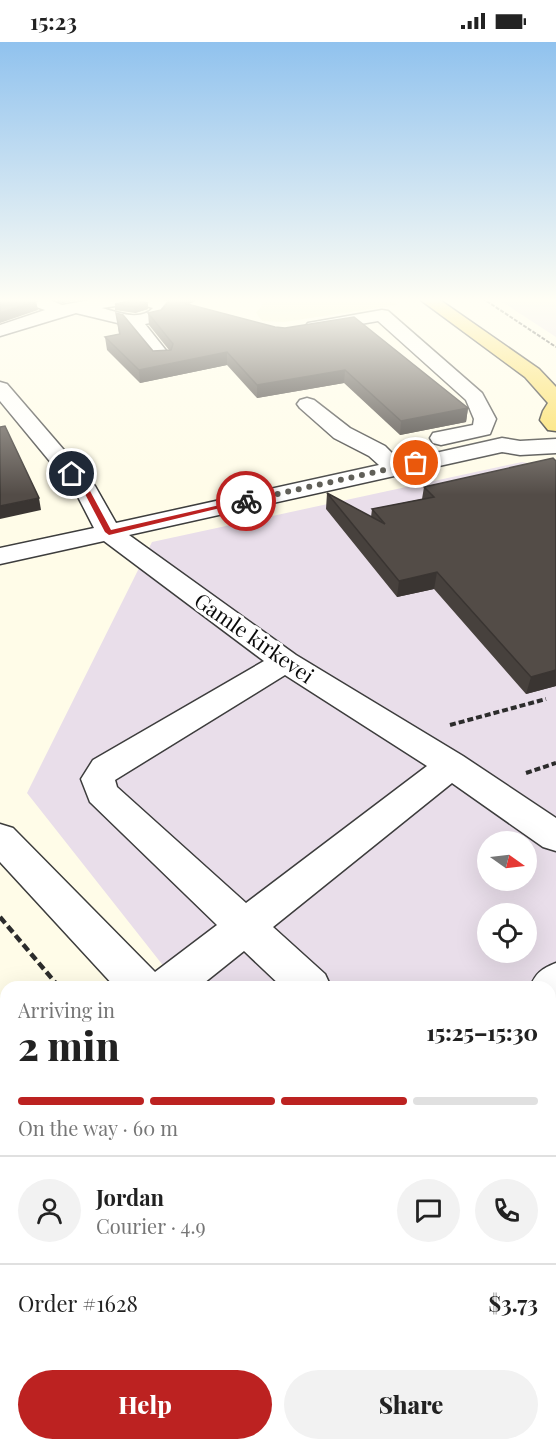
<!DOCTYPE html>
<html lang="en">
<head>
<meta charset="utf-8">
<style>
	:root { --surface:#fff; --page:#f2f2f2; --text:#222; --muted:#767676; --line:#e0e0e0; --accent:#bc2221 }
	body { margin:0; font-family:"Playfair Display",serif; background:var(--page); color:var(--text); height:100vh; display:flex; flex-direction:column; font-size:22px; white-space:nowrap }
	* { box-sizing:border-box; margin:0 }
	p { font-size:20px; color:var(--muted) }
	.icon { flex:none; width:33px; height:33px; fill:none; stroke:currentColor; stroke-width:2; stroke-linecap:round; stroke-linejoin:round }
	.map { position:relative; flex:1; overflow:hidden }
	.drawer { position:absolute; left:0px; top:939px; width:556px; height:470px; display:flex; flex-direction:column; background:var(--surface); border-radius:18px 18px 0 0; box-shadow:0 6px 24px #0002 }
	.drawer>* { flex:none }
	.needle { width:39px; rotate:104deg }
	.controls { position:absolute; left:477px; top:789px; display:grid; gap:12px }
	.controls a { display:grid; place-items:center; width:60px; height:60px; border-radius:50%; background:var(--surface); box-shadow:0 6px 24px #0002; font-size:30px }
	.pin { position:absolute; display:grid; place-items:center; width:51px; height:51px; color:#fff; margin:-26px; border:3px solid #fff; border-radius:50%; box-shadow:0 2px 6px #0007 }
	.courier { position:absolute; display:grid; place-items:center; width:60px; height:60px; margin:-30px; border:4px solid #bc2221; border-radius:50%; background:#fff; color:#222; box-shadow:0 2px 8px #0007 }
	.overview em { font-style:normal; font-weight:800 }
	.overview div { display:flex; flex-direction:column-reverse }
	.overview { display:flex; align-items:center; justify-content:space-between; height:102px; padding:0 18px }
	h1 { font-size:39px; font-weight:800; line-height:45px }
	.bar { display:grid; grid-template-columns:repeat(4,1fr); gap:9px 6px; align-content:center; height:72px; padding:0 18px }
	.bar i { height:8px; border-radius:4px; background:var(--line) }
	.bar .selected { background:var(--accent) }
	.bar p { grid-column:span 4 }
	.line { display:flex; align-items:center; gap:15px; padding:0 18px; border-top:2px solid var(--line) }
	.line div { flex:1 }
	.round { display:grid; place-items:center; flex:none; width:63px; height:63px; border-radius:32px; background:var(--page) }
	.primary-button { display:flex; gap:12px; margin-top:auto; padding:12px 18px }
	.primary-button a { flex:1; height:69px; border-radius:36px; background:var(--accent); color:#fff; font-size:24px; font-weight:800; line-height:69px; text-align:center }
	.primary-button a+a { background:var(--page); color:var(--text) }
	.status { display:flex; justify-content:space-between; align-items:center; height:42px; padding:0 30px; background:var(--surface); direction:ltr }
	.status svg { height:16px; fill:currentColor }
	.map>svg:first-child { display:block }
	.industrial { fill:#e9deea; fill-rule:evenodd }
	.farmland { fill:#f4f3c8 }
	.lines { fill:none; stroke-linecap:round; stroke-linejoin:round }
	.minor-casing { stroke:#3d3d3d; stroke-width:3 }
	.major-casing { stroke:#1b1b1b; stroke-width:3 }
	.path-far3 { stroke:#2c2c2c; stroke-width:2; stroke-dasharray:4 1.5; stroke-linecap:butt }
	.path-far2 { stroke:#2c2c2c; stroke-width:4; stroke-dasharray:6 3; stroke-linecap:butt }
	.path-far1 { stroke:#2c2c2c; stroke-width:4.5; stroke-dasharray:8 4; stroke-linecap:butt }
	.path { stroke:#2c2c2c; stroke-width:6; stroke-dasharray:10 4.5; stroke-linecap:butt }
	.minor { fill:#fff; fill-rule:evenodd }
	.major { fill:#fbdd5b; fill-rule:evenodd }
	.wall { fill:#47413d }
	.shaded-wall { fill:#3a3532 }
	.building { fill:#534c47; stroke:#3a3532; stroke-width:1.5 }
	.route { fill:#bc2221 }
	.done { stroke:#605f58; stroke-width:6; stroke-dasharray:0 10.8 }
	.labels { text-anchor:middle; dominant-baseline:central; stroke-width:6; stroke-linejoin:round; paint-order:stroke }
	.street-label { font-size:21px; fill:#0a0a0a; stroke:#fff }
</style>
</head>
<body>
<div class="status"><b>15:23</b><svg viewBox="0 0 49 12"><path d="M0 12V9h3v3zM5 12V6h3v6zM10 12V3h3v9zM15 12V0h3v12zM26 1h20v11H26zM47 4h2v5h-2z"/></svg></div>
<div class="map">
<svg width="556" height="1408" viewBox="0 0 556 1408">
	<rect width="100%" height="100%" fill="#fffce8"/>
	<g class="industrial">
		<path d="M496 256H556V295Z"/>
		<path d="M522 420 556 426V1408L550 1402V945H180L27 751 152 500ZM488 800H526V838H488ZM488 872H526V910H488Z"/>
	</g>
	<path class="farmland" d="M267 256H388L397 263 284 280 262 279 256 271Z"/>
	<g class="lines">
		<defs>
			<g id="minor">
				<path d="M20 256H45L62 263 102 256H155L170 260 173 264 160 279 145 282 172 316 170 320H156L126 283 76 271 0 294V283L45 268 22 260ZM135 261 153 266C140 280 117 270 102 266Z"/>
				<path d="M382 268 388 269 482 351 496 377 490 392 441 403 433 401 430 396 433 391 473 383 474 377 466 358 378 279 314 290 308 289 305 285 308 281 314 280Z"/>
				<path d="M0 340 7 342 95 444 116 481 379 423 369 414 334 396 300 366 297 362 300 358 307 356 314 358 350 386 385 404 400 419 502 396 520 399 556 397V411L520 413 502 410 129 493 296 613 463 714 556 776V809L543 805 452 741 273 885 325 932 331 945H282L244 909 199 945H115L0 820V782L13 786 155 930 217 883 90 760 81 737 93 718 264 619 104 499 0 522V506L94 486 76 451 0 359ZM285 633 427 724 246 861 117 745 115 738Z"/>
				<path d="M556 921V962L550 965V945H530C536 931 541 927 556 921Z"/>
				<path d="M550 1355 556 1358V1408H533L529 1402H550Z"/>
				<path d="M36 1402H97L95 1408H34Z"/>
			</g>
			<path id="major" d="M418 256H437L539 327 556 345V389L548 388 540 378 543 369 548 361 525 335Z"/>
		</defs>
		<use href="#minor" class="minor-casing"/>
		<use href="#major" class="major-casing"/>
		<path class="path-far3" d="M482 256 556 305"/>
		<g class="path-far2">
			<path d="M450 683 546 657"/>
			<path d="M526 731 556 721"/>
		</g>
		<path class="path-far1" d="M0 875 59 945"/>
		<path class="path" d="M459 1402 463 1408"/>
		<use href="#minor" class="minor"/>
		<use href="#major" class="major"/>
	</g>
	<g class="wall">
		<path d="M51 256H76V258L62 261Z"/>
		<path d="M165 256H201L189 262 468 366 466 380 400 393 344 341 257 356 227 323 140 341 107 308 105 295 119 292 116 271 153 309 169 308 149 283 148 271 161 268 170 258Z"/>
		<path d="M115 262 148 267 135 271 115 268Z"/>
		<path d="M556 419V644L526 652 434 547 397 555 326 467 327 451 371 475 372 467 422 457 424 445Z"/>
	</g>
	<g class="shaded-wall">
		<path d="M62 256H76V258L62 261Z"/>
		<path d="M175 256H201L173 270 172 258Z"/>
		<path d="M36 259 38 268 0 281V271Z"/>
		<path d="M148 261V267L135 271 134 265Z"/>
		<path d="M227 310V323L140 341 139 328Z"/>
		<path d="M345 328 344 341 257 356V343Z"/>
		<path d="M468 366 466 380 400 393 401 379Z"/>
		<path d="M39 456 41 468 0 477V464Z"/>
		<path d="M437 530 434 547 397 555 399 539Z"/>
		<path d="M556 628V644L526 652 531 635Z"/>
		<path d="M6 1354V1375L0 1382V1360Z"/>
	</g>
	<g class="building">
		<path d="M0 256H30L36 259 0 271Z"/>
		<path d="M171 256H175L172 258 275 285 285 286 354 275 468 366 401 379 345 328 257 343 227 310 139 328 105 295 120 292 116 271 123 273 153 309 171 308 173 302 148 271 161 268Z"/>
		<path d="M134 258 148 261 134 265 115 262Z"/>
		<path d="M5 384 39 456 0 464V385Z"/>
		<path d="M553 416 556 419V628L531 635 437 530 399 539 327 451 385 482 372 467 434 455 424 445Z"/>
		<path d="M6 1196V1354L0 1360V1202Z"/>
		<path d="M169 1402H194L199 1408H164Z"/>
	</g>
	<linearGradient id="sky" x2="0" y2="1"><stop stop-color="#90c2ee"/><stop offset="0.57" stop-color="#fffef5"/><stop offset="1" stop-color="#fffef5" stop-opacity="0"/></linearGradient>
	<rect width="556" height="453" fill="url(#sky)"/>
	<path class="route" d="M70 430H75L90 449 111 488 246 457 249 459 109 493 105 490 84 450Z"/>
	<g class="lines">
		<path class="done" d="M246 459 416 421"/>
	</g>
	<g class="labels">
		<g class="street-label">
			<text transform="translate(255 595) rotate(35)">Gamle kirkevei</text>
		</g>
	</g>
</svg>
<div class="controls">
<a><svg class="needle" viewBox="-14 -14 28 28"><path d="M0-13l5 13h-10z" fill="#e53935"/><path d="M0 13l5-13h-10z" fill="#767676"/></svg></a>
<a><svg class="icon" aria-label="locate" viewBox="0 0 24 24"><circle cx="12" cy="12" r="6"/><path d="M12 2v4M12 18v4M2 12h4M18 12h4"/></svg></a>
</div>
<div class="pin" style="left:416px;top:421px;background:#ea580c"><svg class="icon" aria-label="bag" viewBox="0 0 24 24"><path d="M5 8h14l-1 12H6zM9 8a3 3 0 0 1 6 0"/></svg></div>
<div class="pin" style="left:72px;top:432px;background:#1f2937"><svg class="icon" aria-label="home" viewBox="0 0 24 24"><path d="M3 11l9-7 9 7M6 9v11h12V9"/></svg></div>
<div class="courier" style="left:246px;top:459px"><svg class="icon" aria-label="bike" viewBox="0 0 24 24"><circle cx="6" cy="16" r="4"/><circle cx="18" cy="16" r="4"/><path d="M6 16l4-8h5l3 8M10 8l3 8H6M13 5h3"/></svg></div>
<section class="drawer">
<div class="overview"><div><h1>2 min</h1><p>Arriving in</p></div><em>15:25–15:30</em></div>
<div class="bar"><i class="selected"></i><i class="selected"></i><i class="selected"></i><i></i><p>On the way · 60 m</p></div>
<div class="line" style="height:108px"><a class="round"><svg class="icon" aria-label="person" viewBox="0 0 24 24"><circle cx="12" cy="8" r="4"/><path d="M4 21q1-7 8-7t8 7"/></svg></a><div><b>Jordan</b><p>Courier · 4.9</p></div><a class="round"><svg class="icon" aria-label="chat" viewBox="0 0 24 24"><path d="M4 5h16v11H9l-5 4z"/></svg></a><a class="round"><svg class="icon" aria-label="phone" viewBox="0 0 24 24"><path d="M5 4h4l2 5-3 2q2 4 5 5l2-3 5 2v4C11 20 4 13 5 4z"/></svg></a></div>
<div class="line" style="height:78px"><div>Order #1628</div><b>$3.73</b></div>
<div class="primary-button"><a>Help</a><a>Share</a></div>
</section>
</div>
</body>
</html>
